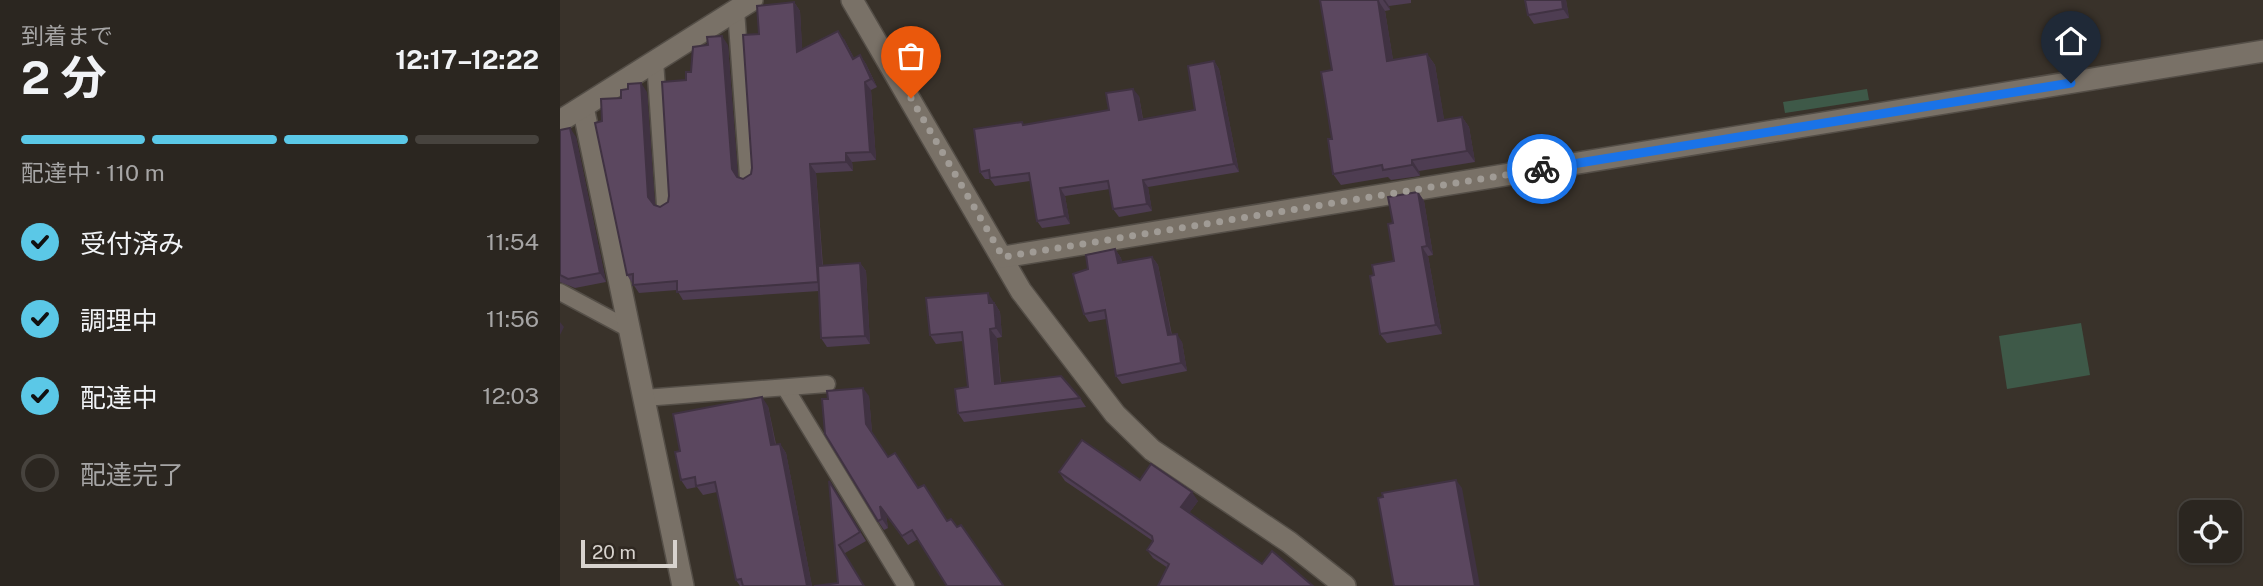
<!DOCTYPE html>
<html lang="ja">
<head>
<meta charset="utf-8">
<style>
	:root { --surface:#2b2620; --page:#332e29; --text:#f1f3f6; --muted:#a6a5a5; --line:#47433e; --accent:#5bc8e7 }
	body { margin:0; font-family:"Public Sans","Noto Sans JP",sans-serif; background:var(--page); color:var(--text); height:100vh; display:flex; flex-direction:column; font-size:26px; white-space:nowrap }
	* { box-sizing:border-box; margin:0 }
	p { font-size:23px; color:var(--muted) }
	.icon { flex:none; width:38px; height:38px; fill:none; stroke:currentColor; stroke-width:2; stroke-linecap:round; stroke-linejoin:round }
	.map { position:relative; flex:1; overflow:hidden }
	.details { display:flex; flex-direction:column; background:var(--surface); width:560px }
	.details>* { flex:none }
	.fabs { position:absolute; left:1619px; top:500px; display:grid; gap:14px }
	.fabs a { display:grid; place-items:center; width:63px; height:63px; border-radius:14px; background:var(--surface); box-shadow:0 2px 5px #0004,0 0 0 2px var(--line); font-size:35px }
	.scale { position:absolute; left:21px; bottom:18px; width:96px; box-sizing:border-box; padding-left:7px; border:4px solid #d8d3ce; border-top:0; font-size:19px; line-height:24px; white-space:nowrap; color:#d8d3ce; -webkit-text-stroke:5px #2f2821; paint-order:stroke }
	.pin { position:absolute; display:grid; place-items:center; width:60px; height:60px; color:#fff; margin:-72px -30px; border-radius:50% 50% 50% 0; rotate:-45deg; box-shadow:0 0 7px #0007 }
	.pin .icon { rotate:45deg }
	.courier { position:absolute; display:grid; place-items:center; width:70px; height:70px; margin:-35px; border:5px solid #1a73e8; border-radius:50%; background:#fff; color:#222; box-shadow:0 2px 9px #0007 }
	.overview em { font-style:normal; font-weight:700 }
	.overview div { display:flex; flex-direction:column-reverse }
	.overview { display:flex; align-items:center; justify-content:space-between; height:119px; padding:0 21px }
	h1 { font-size:46px; font-weight:700; line-height:52px }
	.bar { display:grid; grid-template-columns:repeat(4,1fr); gap:10px 7px; align-content:center; height:84px; padding:0 21px }
	.bar i { height:9px; border-radius:5px; background:var(--line) }
	.bar .on { background:var(--accent) }
	.bar p { grid-column:span 4 }
	ol { padding:0 21px; list-style:none }
	li { display:flex; align-items:center; gap:21px; height:77px }
	li p { margin-inline-start:auto }
	li .icon { padding:7px; border-radius:50%; background:var(--accent); color:#111; stroke-width:4 }
	li:last-child { color:var(--muted) }
	li i { width:38px; height:38px; border:4px solid var(--line); border-radius:50% }
	main { display:flex; flex:1; min-height:0 }
	.map>svg:first-child { display:block }
	.green { fill:#3e5948 }
	.lines { fill:none; stroke-linecap:round; stroke-linejoin:round }
	.service-casing { stroke:#544e47; stroke-width:19 }
	.minor-casing { stroke:#544e47; stroke-width:24 }
	.tertiary-casing { stroke:#544e47; stroke-width:24 }
	.service { stroke:#797167; stroke-width:16 }
	.minor { stroke:#797167; stroke-width:21 }
	.tertiary { stroke:#797167; stroke-width:21 }
	.wall { fill:#4e3d52 }
	.shaded-wall { fill:#403242 }
	.building { fill:#5b475f; stroke:#403242; stroke-width:2 }
	.done { stroke:#a09b95; stroke-width:7; stroke-dasharray:0 12.6 }
	.route { stroke:#1a73e8; stroke-width:9 }
</style>
</head>
<body>
<main>
<section class="details">
<div class="overview"><div><h1>2 分</h1><p>到着まで</p></div><em>12:17–12:22</em></div>
<div class="bar"><i class="on"></i><i class="on"></i><i class="on"></i><i></i><p>配達中 · 110 m</p></div>
<ol>
<li><svg class="icon" aria-label="check" viewBox="0 0 24 24"><path d="M5 12l5 5 9-10"/></svg>受付済み<p>11:54</p></li>
<li><svg class="icon" aria-label="check" viewBox="0 0 24 24"><path d="M5 12l5 5 9-10"/></svg>調理中<p>11:56</p></li>
<li><svg class="icon" aria-label="check" viewBox="0 0 24 24"><path d="M5 12l5 5 9-10"/></svg>配達中<p>12:03</p></li>
<li><i></i>配達完了</li>
</ol>
</section>
<div class="map">
<svg width="1703" height="586" viewBox="0 0 1703 586">
	<rect width="100%" height="100%" fill="#39322a"/>
	<g class="green">
		<path d="M1307 89 1309 100 1225 113 1223 102Z"/>
		<path d="M1521 323 1530 375 1447 389 1439 336Z"/>
	</g>
	<g class="lines">
		<defs>
			<g id="service">
				<path d="M176 10 188 177"/>
				<path d="M95 61 105 205"/>
				<path d="M0 292 71 330"/>
				<path d="M226 389 346 586"/>
				<path d="M84 398 267 384"/>
			</g>
			<g id="minor">
				<path d="M292 0 461 291 555 414 592 450 729 542 785 586"/>
				<path d="M23 107 123 586"/>
				<path d="M0 121 192 0"/>
			</g>
			<path id="tertiary" d="M443 257 1703 51"/>
		</defs>
		<use href="#service" class="service-casing"/>
		<use href="#minor" class="minor-casing"/>
		<use href="#tertiary" class="tertiary-casing"/>
		<use href="#service" class="service"/>
		<use href="#minor" class="minor"/>
		<use href="#tertiary" class="tertiary"/>
	</g>
	<g class="wall">
		<path d="M760 0H851V3L829 6 830 10 825 11 833 60 867 54 875 65 884 120 902 117 909 127 915 162 859 171 860 176 831 180 828 177 781 185 773 174 772 70Z"/>
		<path d="M965 0H1006L1009 18 974 24 968 15Z"/>
		<path d="M234 2 240 11 242 49 284 39 294 58 300 55 306 64 317 87 311 90 316 160 292 162 293 171 256 173 263 266 300 263 306 271 310 344 267 347 261 338 259 291 123 300 117 290 79 293 67 275 42 121 61 98 87 92 95 206 100 207 108 202 131 72 168 45 178 178 183 179 191 174 192 168 199 34Z"/>
		<path d="M654 61 659 69 679 172 588 187 592 211 559 217 553 209 550 189 505 196 510 224 482 228 477 221 470 181 435 186 430 179H425L420 172 462 122 464 125 549 110 579 96 583 119 635 110Z"/>
		<path d="M0 130 16 137 46 282 15 288 0 282Z"/>
		<path d="M858 192 864 201 873 255 868 256 882 334 827 343 820 334 814 275 834 261 833 223Z"/>
		<path d="M555 249 561 258 562 263 592 257 598 265 612 335 622 342 627 371 562 384 556 376 546 319 529 322 524 314Z"/>
		<path d="M434 302 440 312 442 337 437 338 441 383 520 398 526 407 404 422 398 413 408 387 403 341 376 344 370 335Z"/>
		<path d="M309 396 312 433 328 457 358 488 364 485 387 521 397 527 401 525 444 586H387L358 539 348 545 326 515 328 528 324 530 318 521 268 399Z"/>
		<path d="M208 406 216 444H220L226 453 252 586H180L176 580 157 492 143 495 137 487 127 489 121 480 120 451Z"/>
		<path d="M499 472 580 480 638 501 629 513 702 564 753 586 608 568 593 558 587 550 593 541 505 481Z"/>
		<path d="M269 481 306 541 285 553 278 583Z"/>
	</g>
	<g class="shaded-wall">
		<path d="M818 0 825 11 835 72 827 61Z"/>
		<path d="M823 0H825L829 6 830 10Z"/>
		<path d="M1002 0H1006L1009 18 1003 9Z"/>
		<path d="M234 2 240 11 243 61 237 52Z"/>
		<path d="M278 31 284 39 299 68 293 59Z"/>
		<path d="M162 36 168 45 178 178 172 169Z"/>
		<path d="M867 54 875 65 886 131 878 121Z"/>
		<path d="M300 55 306 64 317 87 311 79Z"/>
		<path d="M654 61 659 69 679 172 674 164Z"/>
		<path d="M305 82 311 90 316 160 310 152Z"/>
		<path d="M81 83 87 92 95 206 88 197Z"/>
		<path d="M573 89 579 96 584 128 579 120Z"/>
		<path d="M902 117 909 127 915 162 907 151Z"/>
		<path d="M10 128 16 137 46 282 40 273Z"/>
		<path d="M286 153 292 162 293 171 286 162Z"/>
		<path d="M852 160 859 171 860 176 852 165Z"/>
		<path d="M250 164 256 173 264 291 258 282Z"/>
		<path d="M583 180 588 187 592 211 587 204Z"/>
		<path d="M500 188 505 196 510 224 505 216Z"/>
		<path d="M858 192 864 201 873 255 867 246Z"/>
		<path d="M862 247 868 256 882 334 876 325Z"/>
		<path d="M555 249 561 258 564 272 558 263Z"/>
		<path d="M592 257 598 265 613 344 608 335Z"/>
		<path d="M300 263 306 271 310 344 305 336Z"/>
		<path d="M428 293 440 312 442 337 436 328 429 303Z"/>
		<path d="M0 322 4 327 0 335Z"/>
		<path d="M430 329 437 338 441 393 435 384Z"/>
		<path d="M617 334 622 342 627 371 621 363Z"/>
		<path d="M303 388 309 396 312 433 306 424Z"/>
		<path d="M202 397 208 406 217 454 211 445Z"/>
		<path d="M220 444 226 453 252 586H247Z"/>
		<path d="M896 480 902 488 920 586H915Z"/>
		<path d="M632 492 638 501 627 516 621 507Z"/>
		<path d="M320 506 326 515 328 528 322 519Z"/>
	</g>
	<g class="building">
		<path d="M760 0H818L827 61 867 54 878 121 902 117 907 151 852 160V165L823 170 822 165 773 174 768 139H772L761 72 772 70Z"/>
		<path d="M965 0H1002L1003 9 968 15Z"/>
		<path d="M234 2 237 52 278 31 293 59 300 55 311 79 305 82 310 152 286 153V162L250 164 258 282 117 292V281L73 285V274L67 275 35 123 42 121 41 99 61 98V90L68 89V84L81 83 88 197 94 205 100 207 108 202 109 196 102 82 126 80V72H131L133 47 148 45 147 37 162 36 172 169 177 177 183 179 191 174 192 168 183 35 199 34 197 6Z"/>
		<path d="M654 61 674 164 583 180 587 204 553 209 548 181 500 188 505 216 477 221 469 173 430 178 429 170 420 172 414 129 462 122 463 125 549 110 546 93 573 89 579 120 635 110 628 66Z"/>
		<path d="M10 128 40 273 8 279 0 275V130Z"/>
		<path d="M858 192 867 246 862 247 876 325 820 334 810 276 814 275 812 265 834 261 828 224 833 223 828 197Z"/>
		<path d="M555 249 558 263 592 257 608 335 617 334 621 363 556 376 545 310 524 314 513 274 528 269 526 255Z"/>
		<path d="M300 263 305 336 261 338 258 266Z"/>
		<path d="M428 293 429 303H434L436 328 430 329 435 384 501 376 520 398 398 413 395 389 408 387 402 332 370 335 366 298Z"/>
		<path d="M303 388 306 424 328 457 335 453 358 488 364 485 387 521 391 519 397 527 401 525 443 585 441 586H387L352 530 342 536 320 506 322 519 318 521 265 434 262 399H268L267 391Z"/>
		<path d="M202 397 211 445 220 444 247 586H183L181 579 176 580 155 482 136 486 135 477 121 480 115 452 120 451 113 414Z"/>
		<path d="M522 440 580 480 591 464 632 492 621 507 702 564 712 551 753 586H598L609 564 587 550 593 541 592 536 499 472Z"/>
		<path d="M896 480 915 586H834L818 498 823 497 822 493Z"/>
		<path d="M269 481 300 532 279 545 304 586H254L278 583Z"/>
	</g>
	<g class="lines">
		<path class="done" d="M351 98 443 257 982 169"/>
		<path class="route" d="M982 169 1511 83"/>
	</g>
</svg>
<div class="fabs">
<a><svg class="icon" aria-label="locate" viewBox="0 0 24 24"><circle cx="12" cy="12" r="6"/><path d="M12 2v4M12 18v4M2 12h4M18 12h4"/></svg></a>
</div>
<div class="scale">20 m</div>
<div class="pin" style="left:351px;top:98px;background:#ea580c"><svg class="icon" aria-label="bag" viewBox="0 0 24 24"><path d="M5 8h14l-1 12H6zM9 8a3 3 0 0 1 6 0"/></svg></div>
<div class="pin" style="left:1511px;top:83px;background:#1f2937"><svg class="icon" aria-label="home" viewBox="0 0 24 24"><path d="M3 11l9-7 9 7M6 9v11h12V9"/></svg></div>
<div class="courier" style="left:982px;top:169px"><svg class="icon" aria-label="bike" viewBox="0 0 24 24"><circle cx="6" cy="16" r="4"/><circle cx="18" cy="16" r="4"/><path d="M6 16l4-8h5l3 8M10 8l3 8H6M13 5h3"/></svg></div>
</div>
</main>
</body>
</html>
